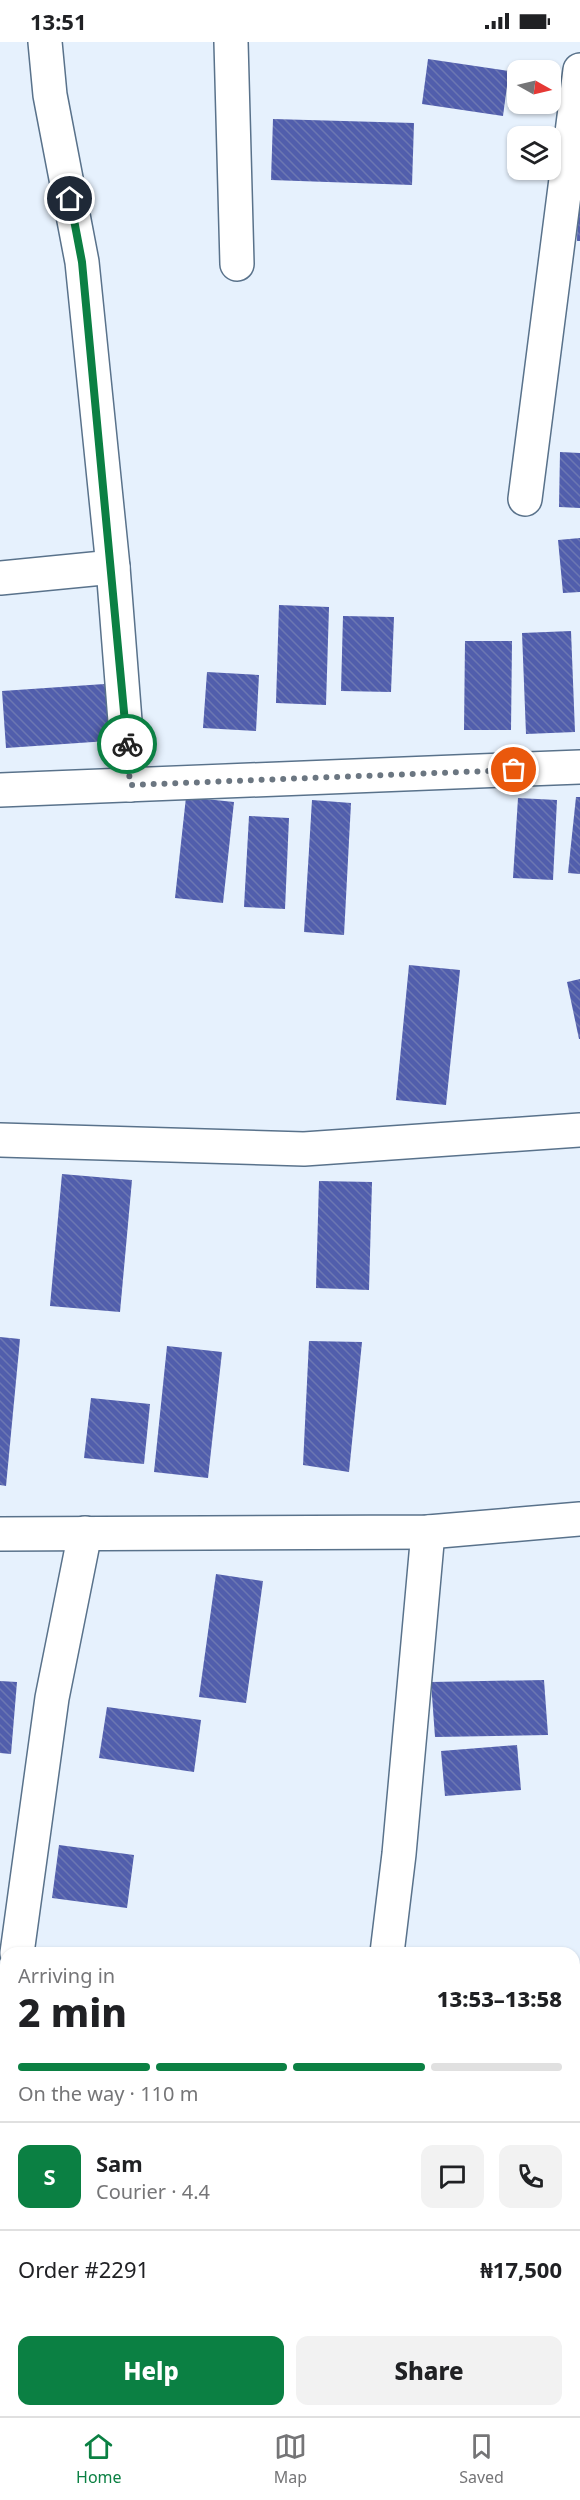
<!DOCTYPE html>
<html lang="en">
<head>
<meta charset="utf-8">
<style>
	:root { --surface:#fff; --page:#f2f2f2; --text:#202124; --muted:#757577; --line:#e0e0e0; --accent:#0b8043 }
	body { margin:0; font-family:"Noto Sans",sans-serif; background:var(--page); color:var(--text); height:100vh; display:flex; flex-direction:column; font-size:22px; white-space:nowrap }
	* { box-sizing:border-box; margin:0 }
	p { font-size:20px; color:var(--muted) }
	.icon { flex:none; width:33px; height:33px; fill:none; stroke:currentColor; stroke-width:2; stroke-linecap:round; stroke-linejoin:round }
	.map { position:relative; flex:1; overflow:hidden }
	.drawer { position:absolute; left:0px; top:1905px; width:580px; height:470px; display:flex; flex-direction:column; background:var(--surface); border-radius:18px 18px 0 0; box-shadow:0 2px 4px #0004 }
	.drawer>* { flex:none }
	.needle { width:39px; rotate:98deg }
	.buttons { position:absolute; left:507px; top:18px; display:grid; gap:12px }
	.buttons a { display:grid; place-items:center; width:54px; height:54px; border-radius:12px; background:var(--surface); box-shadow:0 2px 4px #0004; font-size:30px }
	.pin { position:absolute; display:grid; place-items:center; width:51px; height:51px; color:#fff; margin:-26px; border:3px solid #fff; border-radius:50%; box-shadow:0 2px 6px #0007 }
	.courier { position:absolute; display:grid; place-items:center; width:60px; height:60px; margin:-30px; border:4px solid #0b8043; border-radius:50%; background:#fff; color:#222; box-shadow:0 2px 8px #0007 }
	.overview em { font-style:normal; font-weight:800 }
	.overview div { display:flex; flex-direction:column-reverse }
	.overview { display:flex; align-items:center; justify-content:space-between; height:102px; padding:0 18px }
	h1 { font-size:39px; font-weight:800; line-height:45px }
	.bar { display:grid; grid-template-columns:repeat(4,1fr); gap:9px 6px; align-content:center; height:72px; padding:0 18px }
	.bar i { height:8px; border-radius:4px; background:var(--line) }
	.bar .selected { background:var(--accent) }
	.bar p { grid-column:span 4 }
	.line { display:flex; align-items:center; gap:15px; padding:0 18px; border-top:2px solid var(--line) }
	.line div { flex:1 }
	.round { display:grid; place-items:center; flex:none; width:63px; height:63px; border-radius:12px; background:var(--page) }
	.primary-button { display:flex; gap:12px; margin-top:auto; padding:12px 18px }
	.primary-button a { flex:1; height:69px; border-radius:12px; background:var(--accent); color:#fff; font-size:24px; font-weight:800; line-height:69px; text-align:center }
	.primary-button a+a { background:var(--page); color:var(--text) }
	.status { display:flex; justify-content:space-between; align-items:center; height:42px; padding:0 30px; background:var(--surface); direction:ltr }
	.status svg { height:16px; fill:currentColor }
	.tab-bar { display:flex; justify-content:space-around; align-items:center; height:84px; border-top:2px solid var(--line); background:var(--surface); font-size:16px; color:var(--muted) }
	.tab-bar a { display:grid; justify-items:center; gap:3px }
	.tab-bar .selected { color:var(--accent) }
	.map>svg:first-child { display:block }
	.building { fill:url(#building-back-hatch) }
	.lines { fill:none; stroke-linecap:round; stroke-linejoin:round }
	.minor-casing { stroke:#59728b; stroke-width:36 }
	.minor { stroke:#fff; stroke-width:33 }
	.done { stroke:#6b7681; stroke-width:6; stroke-dasharray:0 10.8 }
	.route { stroke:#0b8043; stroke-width:8 }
</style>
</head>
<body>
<div class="status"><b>13:51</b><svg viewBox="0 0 49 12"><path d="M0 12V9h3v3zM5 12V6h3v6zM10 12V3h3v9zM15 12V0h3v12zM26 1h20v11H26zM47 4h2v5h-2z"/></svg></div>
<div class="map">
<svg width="580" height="2374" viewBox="0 0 580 2374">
	<defs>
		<pattern id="building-back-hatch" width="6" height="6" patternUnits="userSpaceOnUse" patternTransform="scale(1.5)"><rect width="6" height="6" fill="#515eac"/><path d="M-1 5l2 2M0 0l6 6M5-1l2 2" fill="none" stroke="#6c77b2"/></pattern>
	</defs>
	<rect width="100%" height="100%" fill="#e6f1fd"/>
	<g class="building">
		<path d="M428 17 509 29 503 74 422 62Z"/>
		<path d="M273 77 414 81 412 143 271 138Z"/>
		<path d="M578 166H580V199H577Z"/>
		<path d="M560 410 580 411V466L559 465Z"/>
		<path d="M580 496V550L563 551 558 498Z"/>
		<path d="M279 563 329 565 326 663 276 661Z"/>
		<path d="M343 574 394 575 391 650 341 649Z"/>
		<path d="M571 589 575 690 526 692 522 591Z"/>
		<path d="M465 599H512L511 688H464Z"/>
		<path d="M207 630 259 633 256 689 203 686Z"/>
		<path d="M119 641 122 698 6 706 2 649Z"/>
		<path d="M186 755 234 760 223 861 175 856Z"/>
		<path d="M576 755H580V832L568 831Z"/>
		<path d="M518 756 557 758 553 838 513 836Z"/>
		<path d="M312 758 351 761 344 893 304 890Z"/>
		<path d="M249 774 289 776 285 867 244 865Z"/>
		<path d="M409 923 460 928 446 1063 396 1058Z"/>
		<path d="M580 937V997H579L567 940Z"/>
		<path d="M62 1132 132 1138 120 1270 50 1264Z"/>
		<path d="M319 1139 372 1140 369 1248 316 1246Z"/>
		<path d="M0 1295 20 1297 6 1444 0 1443Z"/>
		<path d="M309 1299 362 1300 349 1430 303 1423Z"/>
		<path d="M167 1304 222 1310 208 1436 154 1430Z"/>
		<path d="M91 1356 150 1362 144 1422 84 1416Z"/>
		<path d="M216 1532 263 1539 246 1661 199 1655Z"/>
		<path d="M544 1638 548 1693 435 1695 431 1640Z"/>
		<path d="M0 1639 17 1640 11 1712 0 1711Z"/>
		<path d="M107 1665 201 1678 194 1730 99 1716Z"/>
		<path d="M517 1703 521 1748 445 1754 441 1709Z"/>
		<path d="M59 1803 134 1813 127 1866 52 1856Z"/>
		<rect x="574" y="2005" width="6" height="55"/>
		<path d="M574 2188 580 2189V2252L574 2251Z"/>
		<path d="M574 2267 580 2268V2324L574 2323Z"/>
		<path d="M574 2328 580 2329V2374H515L483 2370 574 2368Z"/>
		<path d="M93 2369V2374H41V2372Z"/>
	</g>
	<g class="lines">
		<defs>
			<g id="minor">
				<path d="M45 0 50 53 82 220 113 525 130 743"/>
				<path d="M231 0 237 222"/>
				<path d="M525 457 580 28"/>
				<path d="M0 536 113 525"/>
				<path d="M0 748 580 725"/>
				<path d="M0 1098 304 1107 580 1088"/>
				<path d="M0 1492 428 1490 580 1477"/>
				<path d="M17 1911 52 1656 85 1491"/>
				<path d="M387 1911 399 1812 428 1490"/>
				<path d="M1 2374 6 2112"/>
				<path d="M335 2374V2368"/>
			</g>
		</defs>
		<use href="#minor" class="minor-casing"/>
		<use href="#minor" class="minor"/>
	</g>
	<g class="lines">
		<path class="done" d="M127 702 130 743 514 728"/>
		<path class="route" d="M70 157 82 220 127 702"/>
	</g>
</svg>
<div class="buttons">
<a><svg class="needle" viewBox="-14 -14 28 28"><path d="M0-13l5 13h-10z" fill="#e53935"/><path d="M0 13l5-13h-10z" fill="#757577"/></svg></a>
<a><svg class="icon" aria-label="layers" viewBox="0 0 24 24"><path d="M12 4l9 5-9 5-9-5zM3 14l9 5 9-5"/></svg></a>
</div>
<div class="pin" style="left:514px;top:728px;background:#ea580c"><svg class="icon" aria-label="bag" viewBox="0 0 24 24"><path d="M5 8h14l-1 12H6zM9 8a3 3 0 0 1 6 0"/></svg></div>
<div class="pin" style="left:70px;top:157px;background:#1f2937"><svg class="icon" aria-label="home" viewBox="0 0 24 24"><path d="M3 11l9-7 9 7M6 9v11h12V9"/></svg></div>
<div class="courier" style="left:127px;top:702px"><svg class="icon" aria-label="bike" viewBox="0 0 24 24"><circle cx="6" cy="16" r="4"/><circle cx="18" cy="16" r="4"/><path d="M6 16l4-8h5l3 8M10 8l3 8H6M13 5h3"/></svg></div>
<section class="drawer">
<div class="overview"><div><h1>2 min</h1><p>Arriving in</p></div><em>13:53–13:58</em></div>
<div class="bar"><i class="selected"></i><i class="selected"></i><i class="selected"></i><i></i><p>On the way · 110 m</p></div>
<div class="line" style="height:108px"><b class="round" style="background:var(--accent);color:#fff">S</b><div><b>Sam</b><p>Courier · 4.4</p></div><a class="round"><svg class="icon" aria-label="chat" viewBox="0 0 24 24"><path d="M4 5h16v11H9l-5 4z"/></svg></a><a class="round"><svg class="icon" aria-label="phone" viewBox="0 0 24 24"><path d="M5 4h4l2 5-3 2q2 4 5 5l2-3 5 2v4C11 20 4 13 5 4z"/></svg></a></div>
<div class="line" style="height:78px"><div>Order #2291</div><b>₦17,500</b></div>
<div class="primary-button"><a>Help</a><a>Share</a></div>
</section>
</div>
<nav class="tab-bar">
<a class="selected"><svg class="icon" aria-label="home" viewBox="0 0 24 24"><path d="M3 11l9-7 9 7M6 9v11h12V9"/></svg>Home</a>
<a><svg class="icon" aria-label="map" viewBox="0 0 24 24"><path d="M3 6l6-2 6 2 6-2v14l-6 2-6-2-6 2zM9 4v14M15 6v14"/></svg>Map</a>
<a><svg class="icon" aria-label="saved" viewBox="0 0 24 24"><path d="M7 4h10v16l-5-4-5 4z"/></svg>Saved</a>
</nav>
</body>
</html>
